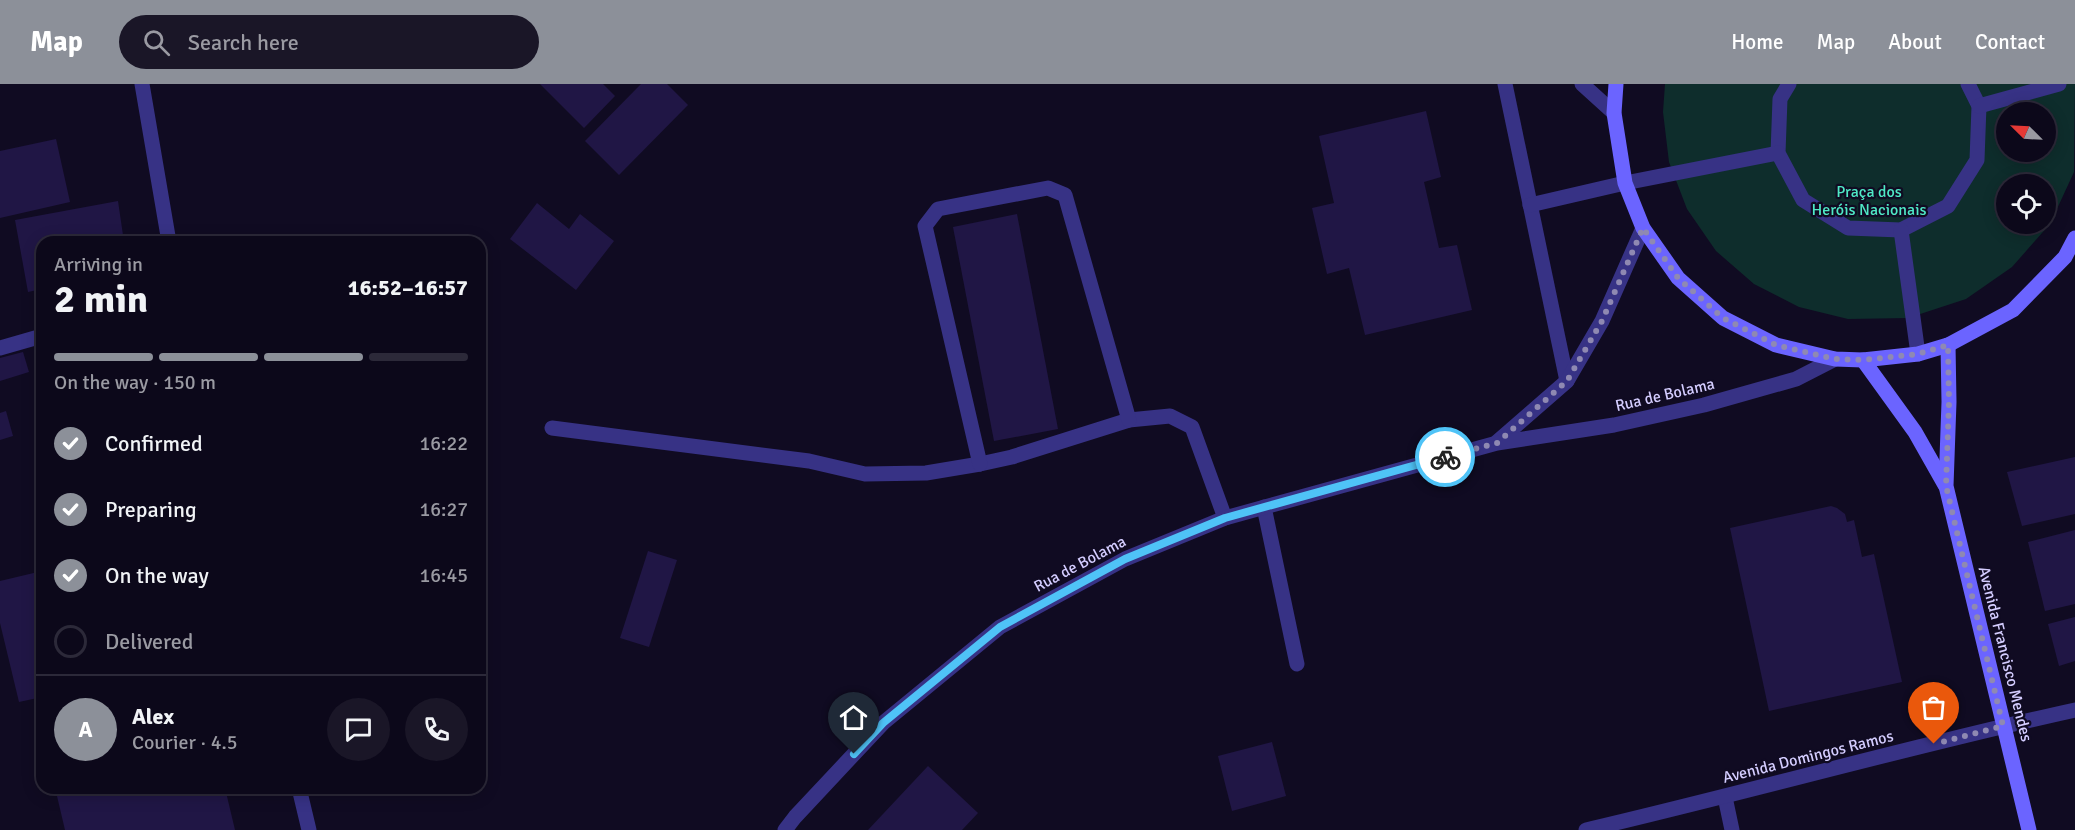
<!DOCTYPE html>
<html lang="en">
<head>
<meta charset="utf-8">
<style>
	:root { --surface:#0c081a; --page:#1a1627; --text:#f1f3f6; --muted:#9a9aa2; --line:#2c2939; --accent:#8c9099 }
	body { margin:0; font-family:Signika,sans-serif; background:var(--page); color:var(--text); height:100vh; display:flex; flex-direction:column; font-size:22px; white-space:nowrap }
	* { box-sizing:border-box; margin:0 }
	p { font-size:20px; color:var(--muted) }
	.icon { flex:none; width:33px; height:33px; fill:none; stroke:currentColor; stroke-width:2; stroke-linecap:round; stroke-linejoin:round }
	.map { position:relative; flex:1; overflow:hidden }
	.panel { position:absolute; left:36px; top:152px; width:450px; height:558px; display:flex; flex-direction:column; background:var(--surface); border-radius:18px; box-shadow:0 3px 15px #0003,0 0 0 2px var(--line) }
	.panel>* { flex:none }
	.needle { width:39px; rotate:294deg }
	.controls { position:absolute; left:1996px; top:18px; display:grid; gap:12px }
	.controls a { display:grid; place-items:center; width:60px; height:60px; border-radius:50%; background:var(--surface); box-shadow:0 3px 15px #0003,0 0 0 2px var(--line); font-size:30px }
	.pin { position:absolute; display:grid; place-items:center; width:51px; height:51px; color:#fff; margin:-62px -26px; border-radius:50% 50% 50% 0; rotate:-45deg; box-shadow:0 0 6px #0007 }
	.pin .icon { rotate:45deg }
	.courier { position:absolute; display:grid; place-items:center; width:60px; height:60px; margin:-30px; border:4px solid #4fc3f7; border-radius:50%; background:#fff; color:#222; box-shadow:0 2px 8px #0007 }
	.headline em { font-style:normal; font-weight:800 }
	.headline div { display:flex; flex-direction:column-reverse }
	.headline { display:flex; align-items:center; justify-content:space-between; height:102px; padding:0 18px }
	h1 { font-size:39px; font-weight:800; line-height:45px }
	.bar { display:grid; grid-template-columns:repeat(4,1fr); gap:9px 6px; align-content:center; height:72px; padding:0 18px }
	.bar i { height:8px; border-radius:4px; background:var(--line) }
	.bar .on { background:var(--accent) }
	.bar p { grid-column:span 4 }
	.line { display:flex; align-items:center; gap:15px; padding:0 18px; border-top:2px solid var(--line) }
	.line div { flex:1 }
	.round { display:grid; place-items:center; flex:none; width:63px; height:63px; border-radius:32px; background:var(--page) }
	ol { padding:0 18px; list-style:none }
	li { display:flex; align-items:center; gap:18px; height:66px }
	li p { margin-inline-start:auto }
	li .icon { padding:6px; border-radius:50%; background:var(--accent); color:#fff; stroke-width:4 }
	li:last-child { color:var(--muted) }
	li i { width:33px; height:33px; border:3px solid var(--line); border-radius:50% }
	header { display:flex; align-items:center; gap:36px; box-sizing:border-box; height:84px; padding:0 30px; background:var(--accent); color:#fff }
	header strong { font-size:28px }
	nav { display:flex; gap:33px; margin-inline-start:auto; font-size:21px }
	.search { width:420px; height:54px; background:var(--page); display:flex; align-items:center; gap:15px; box-sizing:border-box; padding:0 21px; border-radius:33px; color:var(--muted); font-size:22px }
	.map>svg:first-child { display:block }
	.green { fill:#0e2d2c; fill-rule:evenodd }
	.building { fill:#201645 }
	.lines { fill:none; stroke-linecap:round; stroke-linejoin:round }
	.service { stroke:#373285; stroke-width:15 }
	.pedestrian { stroke:#373285; stroke-width:15 }
	.minor { stroke:#373285; stroke-width:15 }
	.tertiary { stroke:#373285; stroke-width:15 }
	.secondary { stroke:#6b64ff; stroke-width:15 }
	.done { stroke:#8f89b2; stroke-width:6; stroke-dasharray:0 10.8 }
	.route { stroke:#4fc3f7; stroke-width:8 }
	.labels { text-anchor:middle; dominant-baseline:central; stroke-width:4.5; stroke-linejoin:round; paint-order:stroke }
	.park-label { font-size:16px; fill:#4fe9c6; stroke:#100b22 }
	.street-label { font-size:16px; fill:#d4cdff; stroke:#100b22 }
</style>
</head>
<body>
<header>
<strong>Map</strong>
<div class="search"><svg class="icon" aria-label="search" viewBox="0 0 24 24"><circle cx="10" cy="10" r="6"/><path d="M15 15l6 6"/></svg>Search here</div>
<nav><a>Home</a><a>Map</a><a>About</a><a>Contact</a></nav>
</header>
<div class="map">
<svg width="2075" height="746" viewBox="0 0 2075 746">
	<rect width="100%" height="100%" fill="#100b22"/>
	<path class="green" d="M1665 0H2075L2074 88 2050 140 2012 183 1966 215 1908 234 1848 235 1799 223 1754 200 1716 167 1687 125 1669 78 1663 28ZM2007 28H2046V68H2007ZM2007 100H2046V140H2007Z"/>
	<g class="building">
		<path d="M540 0H603L615 12 584 44Z"/>
		<path d="M641 0H667L688 21 619 91 585 57Z"/>
		<path d="M1426 27 1441 93 1424 98 1439 164 1457 161 1472 226 1365 251 1349 184 1327 190 1312 124 1334 119 1319 52Z"/>
		<path d="M56 55 70 118 0 134V67Z"/>
		<path d="M118 117 124 158H42V205L28 208 15 136Z"/>
		<path d="M537 119 569 145 580 130 614 157 576 206 510 155Z"/>
		<path d="M1017 130 1058 345 994 357 953 143Z"/>
		<path d="M23 268 29 288 0 297V274Z"/>
		<path d="M6 327 13 352 0 356V329Z"/>
		<path d="M2075 373V430L2022 442 2007 388Z"/>
		<path d="M1831 422 1837 424 1845 430 1847 438 1854 436 1862 473 1874 470 1902 598 1769 627 1730 444Z"/>
		<path d="M2075 446V520L2045 527 2028 458Z"/>
		<path d="M648 467 677 476 649 563 620 554Z"/>
		<path d="M42 487V613L19 618 0 539V497Z"/>
		<path d="M2075 533V577L2059 582 2048 540Z"/>
		<path d="M1272 658 1286 712 1232 727 1218 672Z"/>
		<path d="M928 682 978 729 962 746H868Z"/>
		<path d="M95 704H225L235 746H65L57 712Z"/>
	</g>
	<g class="lines">
		<g class="service">
			<path d="M1505 0 1567 297"/>
			<path d="M1530 121 1625 99"/>
		</g>
		<g class="pedestrian">
			<path d="M1789 0 1780 15 1778 69 1803 116 1848 144 1901 146 1948 122 1977 76 1979 22 1968 0"/>
			<path d="M1979 22 2059 0"/>
			<path d="M1625 99 1778 69"/>
			<path d="M1901 146 1918 270"/>
		</g>
		<g class="minor">
			<path d="M1582 0 1614 29"/>
			<path d="M0 264 42 252"/>
			<path d="M552 344 809 377 865 390 926 389 980 380 1012 373 1129 336 1170 332 1192 343 1225 434"/>
			<path d="M1497 358 1567 297 1602 237 1643 144"/>
			<path d="M980 380 925 142 938 125 1048 104 1065 111 1129 336"/>
			<path d="M1264 423 1297 580"/>
			<path d="M1725 713 1732 746"/>
			<path d="M785 746 795 733 883 639 1000 543 1125 475 1225 434 1497 359 1614 341 1704 321 1796 295 1835 275"/>
			<path d="M1586 746C1749 708 1911 662 2075 626"/>
		</g>
		<g class="tertiary">
			<path d="M142 0 169 158"/>
			<path d="M299 704 309 746"/>
		</g>
		<g class="secondary">
			<path d="M1616 0 1614 29 1625 99 1643 144 1678 194 1723 234 1776 261 1835 275 1863 276 1918 270 1948 261 2013 226 2065 173 2075 154"/>
			<path d="M1948 261 1949 318 1946 402 2029 746"/>
			<path d="M1863 276 1915 348 1945 401"/>
		</g>
	</g>
	<g class="lines">
		<path class="done" d="M1445 373 1497 359 1567 297 1602 237 1643 144 1678 194 1723 234 1776 261 1835 275 1863 276 1918 270 1948 261 1949 318 1946 402 2003 642 1934 660"/>
		<path class="route" d="M854 670 883 639 1000 543 1125 475 1225 434 1445 373"/>
	</g>
	<g class="labels">
		<g class="park-label">
			<text x="1869" y="108">Praça dos<tspan x="1869" dy="18">Heróis Nacionais</tspan></text>
		</g>
		<g class="street-label">
			<text transform="translate(1665 311) rotate(-13)">Rua de Bolama</text>
			<text transform="translate(1080 480) rotate(-28)">Rua de Bolama</text>
			<text transform="translate(2005 570) rotate(76)">Avenida Francisco Mendes</text>
			<text transform="translate(1808 673) rotate(-14)">Avenida Domingos Ramos</text>
		</g>
	</g>
</svg>
<div class="controls">
<a><svg class="needle" viewBox="-14 -14 28 28"><path d="M0-13l5 13h-10z" fill="#e53935"/><path d="M0 13l5-13h-10z" fill="#9a9aa2"/></svg></a>
<a><svg class="icon" aria-label="locate" viewBox="0 0 24 24"><circle cx="12" cy="12" r="6"/><path d="M12 2v4M12 18v4M2 12h4M18 12h4"/></svg></a>
</div>
<div class="pin" style="left:1934px;top:660px;background:#ea580c"><svg class="icon" aria-label="bag" viewBox="0 0 24 24"><path d="M5 8h14l-1 12H6zM9 8a3 3 0 0 1 6 0"/></svg></div>
<div class="pin" style="left:854px;top:670px;background:#1f2937"><svg class="icon" aria-label="home" viewBox="0 0 24 24"><path d="M3 11l9-7 9 7M6 9v11h12V9"/></svg></div>
<div class="courier" style="left:1445px;top:373px"><svg class="icon" aria-label="bike" viewBox="0 0 24 24"><circle cx="6" cy="16" r="4"/><circle cx="18" cy="16" r="4"/><path d="M6 16l4-8h5l3 8M10 8l3 8H6M13 5h3"/></svg></div>
<section class="panel">
<div class="headline"><div><h1>2 min</h1><p>Arriving in</p></div><em>16:52–16:57</em></div>
<div class="bar"><i class="on"></i><i class="on"></i><i class="on"></i><i></i><p>On the way · 150 m</p></div>
<ol>
<li><svg class="icon" aria-label="check" viewBox="0 0 24 24"><path d="M5 12l5 5 9-10"/></svg>Confirmed<p>16:22</p></li>
<li><svg class="icon" aria-label="check" viewBox="0 0 24 24"><path d="M5 12l5 5 9-10"/></svg>Preparing<p>16:27</p></li>
<li><svg class="icon" aria-label="check" viewBox="0 0 24 24"><path d="M5 12l5 5 9-10"/></svg>On the way<p>16:45</p></li>
<li><i></i>Delivered</li>
</ol>
<div class="line" style="height:108px"><b class="round" style="background:var(--accent);color:#fff">A</b><div><b>Alex</b><p>Courier · 4.5</p></div><a class="round"><svg class="icon" aria-label="chat" viewBox="0 0 24 24"><path d="M4 5h16v11H9l-5 4z"/></svg></a><a class="round"><svg class="icon" aria-label="phone" viewBox="0 0 24 24"><path d="M5 4h4l2 5-3 2q2 4 5 5l2-3 5 2v4C11 20 4 13 5 4z"/></svg></a></div>
</section>
</div>
</body>
</html>
